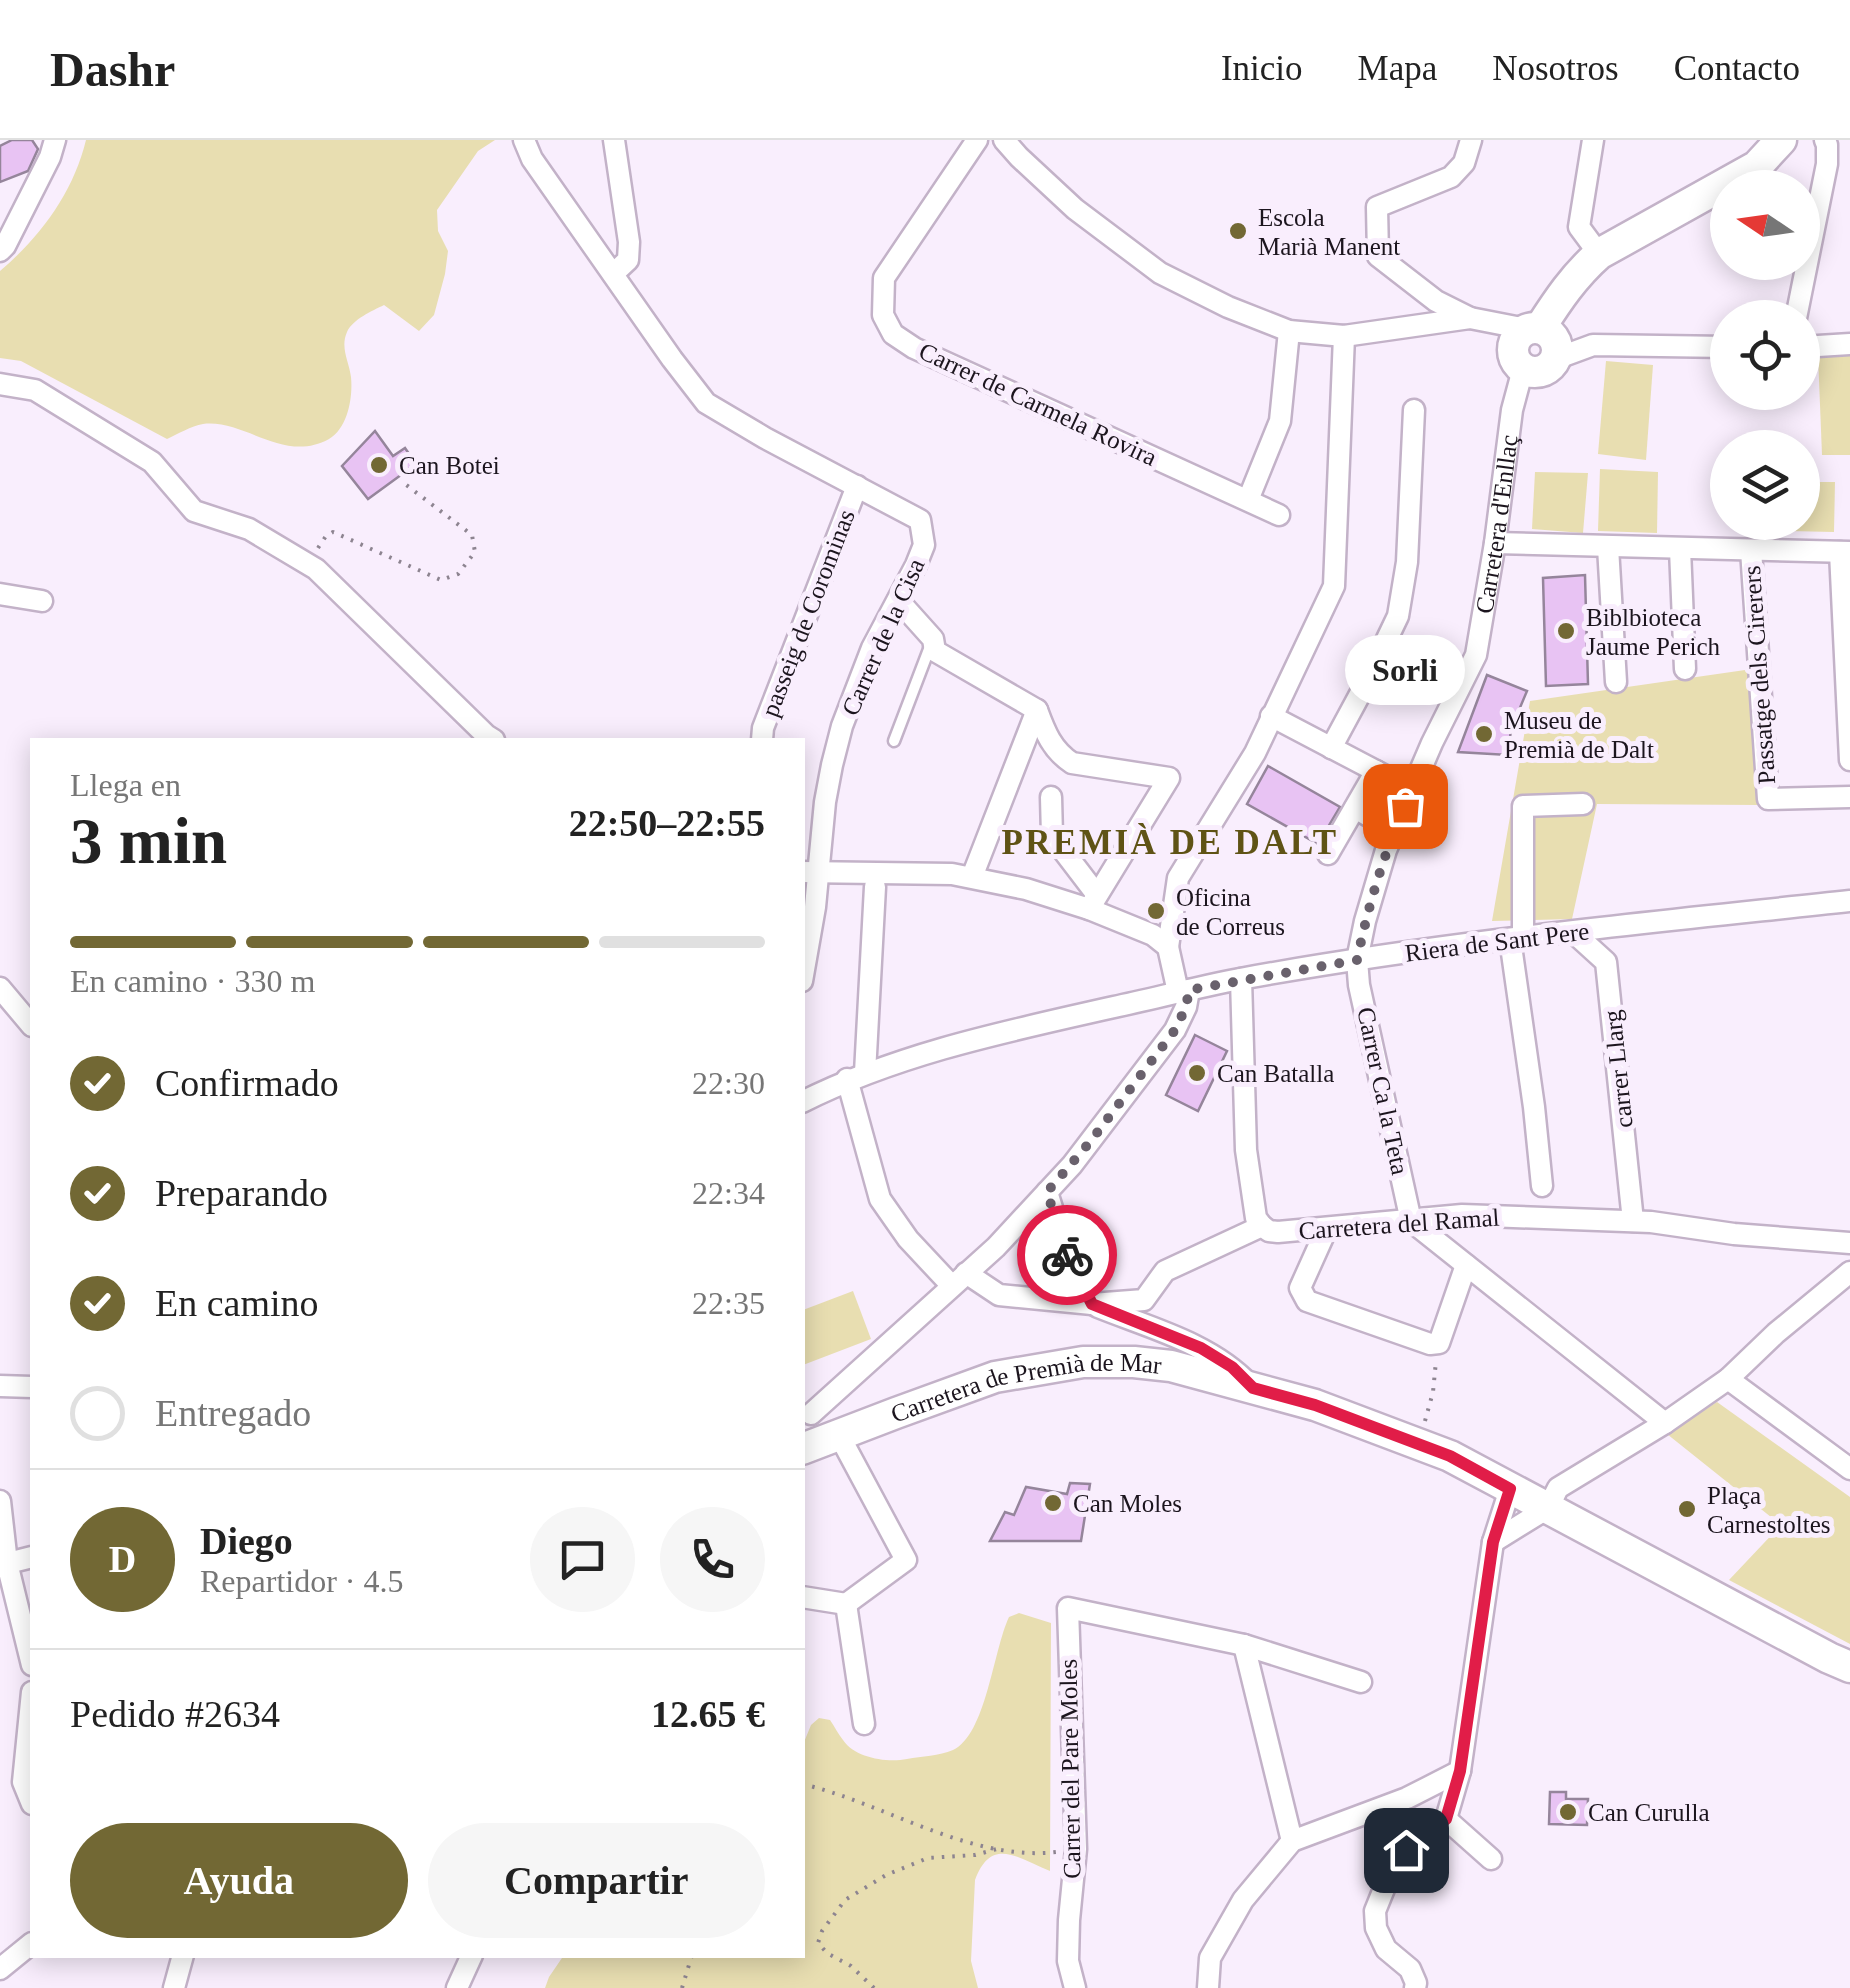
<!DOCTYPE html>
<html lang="es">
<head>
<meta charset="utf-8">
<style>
	:root { --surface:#fff; --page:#f6f6f6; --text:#222; --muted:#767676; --line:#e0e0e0; --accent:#726834 }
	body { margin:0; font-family:"Times New Roman",serif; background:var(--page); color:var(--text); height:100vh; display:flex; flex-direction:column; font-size:38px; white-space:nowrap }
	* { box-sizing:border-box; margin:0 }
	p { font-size:32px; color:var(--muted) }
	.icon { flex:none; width:55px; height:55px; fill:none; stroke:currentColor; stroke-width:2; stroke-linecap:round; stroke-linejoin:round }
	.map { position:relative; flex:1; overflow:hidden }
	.sheet { position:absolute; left:30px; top:598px; width:775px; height:1220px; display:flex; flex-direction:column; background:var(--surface); border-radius:0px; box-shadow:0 5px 25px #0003 }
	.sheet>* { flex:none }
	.needle { width:65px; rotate:283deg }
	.buttons { position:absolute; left:1710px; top:30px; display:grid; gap:20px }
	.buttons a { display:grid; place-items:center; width:110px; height:110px; border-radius:50%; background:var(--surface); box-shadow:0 5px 25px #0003; font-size:50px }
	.pin { position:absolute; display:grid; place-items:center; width:85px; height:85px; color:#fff; margin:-42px; border-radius:20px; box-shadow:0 5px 15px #0006 }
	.courier { position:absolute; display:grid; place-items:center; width:100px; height:100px; margin:-50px; border:8px solid #e11d48; border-radius:50%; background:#fff; color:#222; box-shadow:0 2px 12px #0007 }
	.bubble { position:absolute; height:70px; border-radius:35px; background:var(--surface); box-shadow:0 5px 25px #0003; font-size:32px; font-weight:600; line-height:70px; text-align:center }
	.head em { font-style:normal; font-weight:600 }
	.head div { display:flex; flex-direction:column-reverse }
	.head { display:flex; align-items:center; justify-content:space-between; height:170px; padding:0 40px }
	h1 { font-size:65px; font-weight:600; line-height:75px }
	.bar { display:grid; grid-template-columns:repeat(4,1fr); gap:15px 10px; align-content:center; height:120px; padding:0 40px }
	.bar i { height:12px; border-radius:8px; background:var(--line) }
	.bar .active { background:var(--accent) }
	.bar p { grid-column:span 4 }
	.line { display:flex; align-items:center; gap:25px; padding:0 40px; border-top:2px solid var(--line) }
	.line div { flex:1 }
	.round { display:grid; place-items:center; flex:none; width:105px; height:105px; border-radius:52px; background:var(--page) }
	ol { padding:0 40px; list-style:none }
	li { display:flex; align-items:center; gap:30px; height:110px }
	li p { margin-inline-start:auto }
	li .icon { padding:10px; border-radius:50%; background:var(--accent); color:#fff; stroke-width:4 }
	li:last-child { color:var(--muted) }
	li i { width:55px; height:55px; border:5px solid var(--line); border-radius:50% }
	.action { display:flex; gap:20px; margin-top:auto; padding:20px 40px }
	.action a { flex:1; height:115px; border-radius:60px; background:var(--accent); color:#fff; font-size:40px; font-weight:600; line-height:115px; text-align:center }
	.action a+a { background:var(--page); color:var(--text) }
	header { display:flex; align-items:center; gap:60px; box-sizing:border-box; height:140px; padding:0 50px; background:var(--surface); border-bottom:2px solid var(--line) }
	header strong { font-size:48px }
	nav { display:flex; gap:55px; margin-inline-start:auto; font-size:35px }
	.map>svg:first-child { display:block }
	.green { fill:#e8deb1 }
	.building { fill:#e8c3f3; stroke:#95859b; stroke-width:2.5 }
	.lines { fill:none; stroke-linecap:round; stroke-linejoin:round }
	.lane-casing { stroke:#c3b2c8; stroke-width:15 }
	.street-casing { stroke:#c3b2c8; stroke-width:25 }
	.secondary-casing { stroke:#c3b2c8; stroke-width:35 }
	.path { stroke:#8d8490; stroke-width:4; stroke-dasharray:2.5 8; stroke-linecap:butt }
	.lane { stroke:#fff; stroke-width:10 }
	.street { stroke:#fff; stroke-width:20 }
	.secondary { stroke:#fff; stroke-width:30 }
	.done { stroke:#69616c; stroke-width:10; stroke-dasharray:0 18 }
	.route { stroke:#e11d48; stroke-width:12 }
	.poi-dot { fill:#726834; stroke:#f9eefd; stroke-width:4 }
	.labels { text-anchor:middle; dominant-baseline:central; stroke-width:10; stroke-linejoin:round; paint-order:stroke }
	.poi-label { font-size:25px; fill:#1c151e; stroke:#f9eefd; text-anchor:start }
	.street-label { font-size:25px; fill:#1c151e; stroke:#f9eefd }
	.district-label { font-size:35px; font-weight:bold; letter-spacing:2.5px; fill:#5f5315; stroke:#f9eefd }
</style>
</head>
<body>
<header>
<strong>Dashr</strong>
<nav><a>Inicio</a><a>Mapa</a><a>Nosotros</a><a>Contacto</a></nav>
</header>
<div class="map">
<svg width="1850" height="1848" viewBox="0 0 1850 1848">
	<rect width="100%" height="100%" fill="#f9eefd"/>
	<g class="green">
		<path d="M86 0H495L478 11 437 70 438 91 448 111 445 134 434 175 419 191 384 165C372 171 353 179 347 192 340 208 349 221 351 237 353 257 348 288 329 299 284 324 245 279 203 284 191 286 178 294 167 299L21 221 0 218V131C41 96 73 53 86 0Z"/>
		<path d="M1850 214V315H1822L1818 215Z"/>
		<path d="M1606 221 1653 225 1646 320 1598 314Z"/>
		<path d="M1600 329 1658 332 1657 393 1598 391Z"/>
		<path d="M1535 332 1588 333 1583 393 1532 389Z"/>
		<path d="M1803 342H1835L1834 392 1737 390V383L1802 382Z"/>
		<path d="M1752 529 1760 665 1597 664 1572 779 1492 781 1530 561Z"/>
		<path d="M853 1151 871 1199 803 1225V1170Z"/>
		<path d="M1717 1262 1850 1357V1504L1729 1440 1781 1385 1667 1294Z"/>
		<path d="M1019 1473 1051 1483 1050 1731C1020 1720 992 1694 975 1740L971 1821 978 1848H545L549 1837 564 1815H802V1607L811 1585 819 1578 830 1580C835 1587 838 1594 843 1600 855 1618 887 1623 907 1619 922 1616 939 1616 953 1610 986 1595 993 1511 1009 1477Z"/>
	</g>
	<g class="building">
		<path d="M12 0H32L38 9 28 31 0 42V6Z"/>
		<path d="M375 291 393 316 405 308 416 324 368 359 342 326Z"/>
		<path d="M1585 435 1588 544 1546 546 1543 438Z"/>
		<path d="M1487 535 1527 551 1511 589 1508 615 1458 612Z"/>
		<path d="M1268 626 1340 667 1318 704 1247 664Z"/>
		<path d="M1195 895 1227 911 1198 971 1166 955Z"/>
		<path d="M1070 1343 1090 1344 1081 1401H990L1005 1372 1014 1375 1026 1347 1067 1354Z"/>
		<path d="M1550 1652H1566V1659H1588L1587 1685 1549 1684Z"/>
	</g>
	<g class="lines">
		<defs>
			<path id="lane" d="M894 601 931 504"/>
			<g id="street">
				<path d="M524 0 532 19 672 219 706 263 765 298 920 380 924 405 916 425 872 508 842 586 832 625 825 662 815 767 802 841"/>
				<path d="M977 0 884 138 883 175 893 194 914 208 1279 375"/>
				<path d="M1004 0 1019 17 1075 69 1160 133 1228 167 1289 191 1344 196 1470 178 1526 189"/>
				<path d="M1593 0 1579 87 1599 114"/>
				<path d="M0 111 5 106 50 17 55 0"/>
				<path d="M613 134 628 120 629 102 614 0"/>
				<path d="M1470 178 1436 161 1378 116 1377 67 1451 37 1464 23 1471 0"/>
				<path d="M1796 178 1827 24V5L1825 0"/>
				<path d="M1802 207 1850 204"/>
				<path d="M1555 219 1593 205 1728 207"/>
				<path d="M0 244 35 250 152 322 194 371 249 389 316 429 486 595 494 600"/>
				<path d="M1248 360 1280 281 1289 191"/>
				<path d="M1495 403 1850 412"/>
				<path d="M1608 407 1616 542"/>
				<path d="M1680 409 1685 529"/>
				<path d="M1751 410 1768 659 1850 657"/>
				<path d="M1840 412 1850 620"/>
				<path d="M0 454 42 461"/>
				<path d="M898 460 933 499 935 511 1037 570C1045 592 1052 610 1072 623L1169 638 1089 769"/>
				<path d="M1271 576 1412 650"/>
				<path d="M762 600 763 588 857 346"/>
				<path d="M1331 608 1366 543 1398 476 1407 422 1414 270"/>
				<path d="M1051 657 1052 696 1097 755"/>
				<path d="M1355 668 1394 691"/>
				<path d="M1328 714 1376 631"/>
				<path d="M802 732 952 734 1026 749 1089 769 1153 795 1168 807 1178 852"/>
				<path d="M972 737 1037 570"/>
				<path d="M1573 792 1606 822 1633 1081"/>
				<path d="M1523 797V666L1583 664"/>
				<path d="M1510 799 1534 967 1542 1046"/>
				<path d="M1168 807 1178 738 1255 613 1334 446 1344 196"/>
				<path d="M1241 839 1246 1010 1256 1078 1262 1086"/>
				<path d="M0 848 32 886"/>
				<path d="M865 933 875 747"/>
				<path d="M847 939 880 1059 908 1099 952 1146"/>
				<path d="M802 962C900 913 1008 891 1114 867 1156 858 1198 847 1240 839 1441 802 1646 783 1850 761"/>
				<path d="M1047 1052 1069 1122 1092 1164"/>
				<path id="s1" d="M1411 1081 1359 845 1357 820 1365 781 1386 710 1432 603 1476 515 1495 403 1512 270 1523 229"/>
				<path d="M1411 1081 1665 1283"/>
				<path d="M1327 1088 1300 1148 1307 1161 1430 1204 1439 1203 1466 1125"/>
				<path d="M966 1133 999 1155 1092 1164 1144 1160 1165 1131 1262 1086 1269 1091 1278 1092 1462 1075 1651 1082 1734 1094 1850 1103"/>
				<path d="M1098 1167C1150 1188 1210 1203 1249 1244"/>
				<path d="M1728 1239 1850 1329"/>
				<path d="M0 1246 32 1247"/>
				<path d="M811 1274 996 1107 1072 1025 1175 890 1186 867 1189 850"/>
				<path d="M839 1295 906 1420 846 1464"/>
				<path d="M0 1361 7 1423 32 1525"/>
				<path d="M1493 1402 1548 1368 1558 1348 1665 1283 1728 1239 1776 1193 1850 1132"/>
				<path d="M0 1425 32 1417"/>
				<path d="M802 1457 846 1464"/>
				<path d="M846 1464 864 1584"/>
				<path d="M1244 1505 1292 1701"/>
				<path d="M32 1552 23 1642 32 1664"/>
				<path d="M1446 1679 1491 1719"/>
				<path d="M0 1829 32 1803"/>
				<path d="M174 1848 183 1815"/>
				<path d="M457 1848 472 1815"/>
				<path d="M1075 1848 1068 1821 1069 1780 1076 1709 1068 1468 1244 1505 1361 1542"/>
				<path d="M1208 1848 1210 1818 1243 1760 1292 1701 1407 1658 1460 1631"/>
				<path d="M1415 1848 1416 1843 1410 1829 1386 1809 1376 1788 1375 1771 1388 1739 1406 1710 1446 1679 1460 1631 1493 1402 1510 1349"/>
			</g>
			<g id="secondary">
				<circle cx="1535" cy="210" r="22"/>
				<path d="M1540 188C1558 160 1574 136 1599 114L1757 26 1781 0"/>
				<path id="s2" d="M802 1309 896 1273 995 1237 1083 1222H1134L1171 1226 1315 1265 1450 1316 1829 1518 1850 1527"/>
			</g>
		</defs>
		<use href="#lane" class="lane-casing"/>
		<use href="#street" class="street-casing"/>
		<use href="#secondary" class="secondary-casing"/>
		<g class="path">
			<path d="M318 408 326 396 333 392 441 440 458 434 475 412 472 395 405 344"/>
			<path d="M1425 1281 1433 1252 1436 1221"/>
			<path d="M802 1644C884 1663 971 1722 1056 1712"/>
			<path d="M682 1848 692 1815"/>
			<path d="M874 1848 851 1826 827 1813 818 1803 822 1791 845 1760 886 1735 928 1718 975 1715 997 1709"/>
		</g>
		<use href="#lane" class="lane"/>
		<use href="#street" class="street"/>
		<use href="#secondary" class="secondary"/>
	</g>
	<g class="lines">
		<path class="done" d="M1067 1115 1047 1052 1090 1002 1175 890 1186 867 1189 850 1357 820C1368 767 1383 716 1405 666"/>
		<path class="route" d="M1067 1115 1092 1164 1201 1208 1232 1227 1253 1248 1315 1265 1450 1316 1510 1349 1493 1402 1460 1631 1446 1679 1406 1710"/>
	</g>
	<g class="poi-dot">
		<circle cx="1238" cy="91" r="10"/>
		<circle cx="379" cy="325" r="10"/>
		<circle cx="1566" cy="491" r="10"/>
		<circle cx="1484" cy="594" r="10"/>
		<circle cx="1156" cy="771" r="10"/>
		<circle cx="1197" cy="933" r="10"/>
		<circle cx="1053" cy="1363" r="10"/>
		<circle cx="1687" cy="1369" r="10"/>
		<circle cx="1568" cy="1672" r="10"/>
	</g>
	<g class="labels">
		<g class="poi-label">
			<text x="1258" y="77">Escola<tspan x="1258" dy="29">Marià Manent</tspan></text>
			<text x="399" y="325">Can Botei</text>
			<text x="1586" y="477">Biblbioteca<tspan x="1586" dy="29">Jaume Perich</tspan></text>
			<text x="1504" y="580">Museu de<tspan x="1504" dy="29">Premià de Dalt</tspan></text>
			<text x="1176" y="757">Oficina<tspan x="1176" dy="29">de Correus</tspan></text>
			<text x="1217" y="933">Can Batalla</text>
			<text x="1707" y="1355">Plaça<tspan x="1707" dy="29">Carnestoltes</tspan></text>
			<text x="1073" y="1363">Can Moles</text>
			<text x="1588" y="1672">Can Curulla</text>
		</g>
		<g class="street-label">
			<text transform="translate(1038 264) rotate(25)">Carrer de Carmela Rovira</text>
			<text stroke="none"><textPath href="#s1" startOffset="728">Carretera d'Enllaç</textPath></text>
			<text transform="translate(808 473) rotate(-69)">passeig de Corominas</text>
			<text transform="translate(883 497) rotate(-66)">Carrer de la Cisa</text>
			<text transform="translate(1759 535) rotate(-94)">Passatge dels Cirerers</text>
			<text transform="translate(1497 802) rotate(-7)">Riera de Sant Pere</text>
			<text transform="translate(1618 929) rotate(-96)">carrer Llarg</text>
			<text transform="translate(1383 951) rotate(78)">Carrer Ca la Teta</text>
			<text transform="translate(1399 1084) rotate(-4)">Carretera del Ramal</text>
			<text stroke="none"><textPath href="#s2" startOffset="235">Carretera de Premià de Mar</textPath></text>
			<text transform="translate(1070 1629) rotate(-91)">Carrer del Pare Moles</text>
		</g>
		<g class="district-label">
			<text x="1170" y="702">PREMIÀ DE DALT</text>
		</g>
	</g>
</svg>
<div class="buttons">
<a><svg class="needle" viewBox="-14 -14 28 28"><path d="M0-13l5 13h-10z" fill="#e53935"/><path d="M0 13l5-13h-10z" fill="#767676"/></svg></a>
<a><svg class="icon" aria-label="locate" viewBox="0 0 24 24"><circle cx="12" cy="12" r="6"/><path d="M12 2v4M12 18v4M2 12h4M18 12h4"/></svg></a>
<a><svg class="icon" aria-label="layers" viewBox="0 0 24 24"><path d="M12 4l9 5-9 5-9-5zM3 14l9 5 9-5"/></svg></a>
</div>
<div class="pin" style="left:1405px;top:666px;background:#ea580c"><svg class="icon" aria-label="bag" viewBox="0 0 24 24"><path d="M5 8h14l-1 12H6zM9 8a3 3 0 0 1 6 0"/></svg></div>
<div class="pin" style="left:1406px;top:1710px;background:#1f2937"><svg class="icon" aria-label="home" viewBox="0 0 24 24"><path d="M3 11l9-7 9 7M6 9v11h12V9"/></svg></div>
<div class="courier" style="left:1067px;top:1115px"><svg class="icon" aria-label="bike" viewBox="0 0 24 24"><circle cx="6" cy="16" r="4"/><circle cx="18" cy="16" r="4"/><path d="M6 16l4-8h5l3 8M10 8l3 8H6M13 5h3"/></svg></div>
<div class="bubble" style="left:1345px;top:495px;width:120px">Sorli</div>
<section class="sheet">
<div class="head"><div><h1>3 min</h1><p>Llega en</p></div><em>22:50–22:55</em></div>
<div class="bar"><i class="active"></i><i class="active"></i><i class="active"></i><i></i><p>En camino · 330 m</p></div>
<ol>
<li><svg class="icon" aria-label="check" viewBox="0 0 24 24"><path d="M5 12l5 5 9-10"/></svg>Confirmado<p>22:30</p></li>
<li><svg class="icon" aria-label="check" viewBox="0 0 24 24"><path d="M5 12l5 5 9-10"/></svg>Preparando<p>22:34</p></li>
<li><svg class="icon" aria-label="check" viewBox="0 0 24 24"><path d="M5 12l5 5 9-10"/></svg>En camino<p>22:35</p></li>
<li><i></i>Entregado</li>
</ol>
<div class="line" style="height:180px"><b class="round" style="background:var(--accent);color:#fff">D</b><div><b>Diego</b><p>Repartidor · 4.5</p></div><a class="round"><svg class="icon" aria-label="chat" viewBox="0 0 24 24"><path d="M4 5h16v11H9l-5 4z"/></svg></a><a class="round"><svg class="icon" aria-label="phone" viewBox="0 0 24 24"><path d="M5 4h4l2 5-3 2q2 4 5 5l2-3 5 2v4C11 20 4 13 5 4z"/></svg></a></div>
<div class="line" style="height:130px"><div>Pedido #2634</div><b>12.65 €</b></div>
<div class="action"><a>Ayuda</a><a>Compartir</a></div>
</section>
</div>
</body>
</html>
